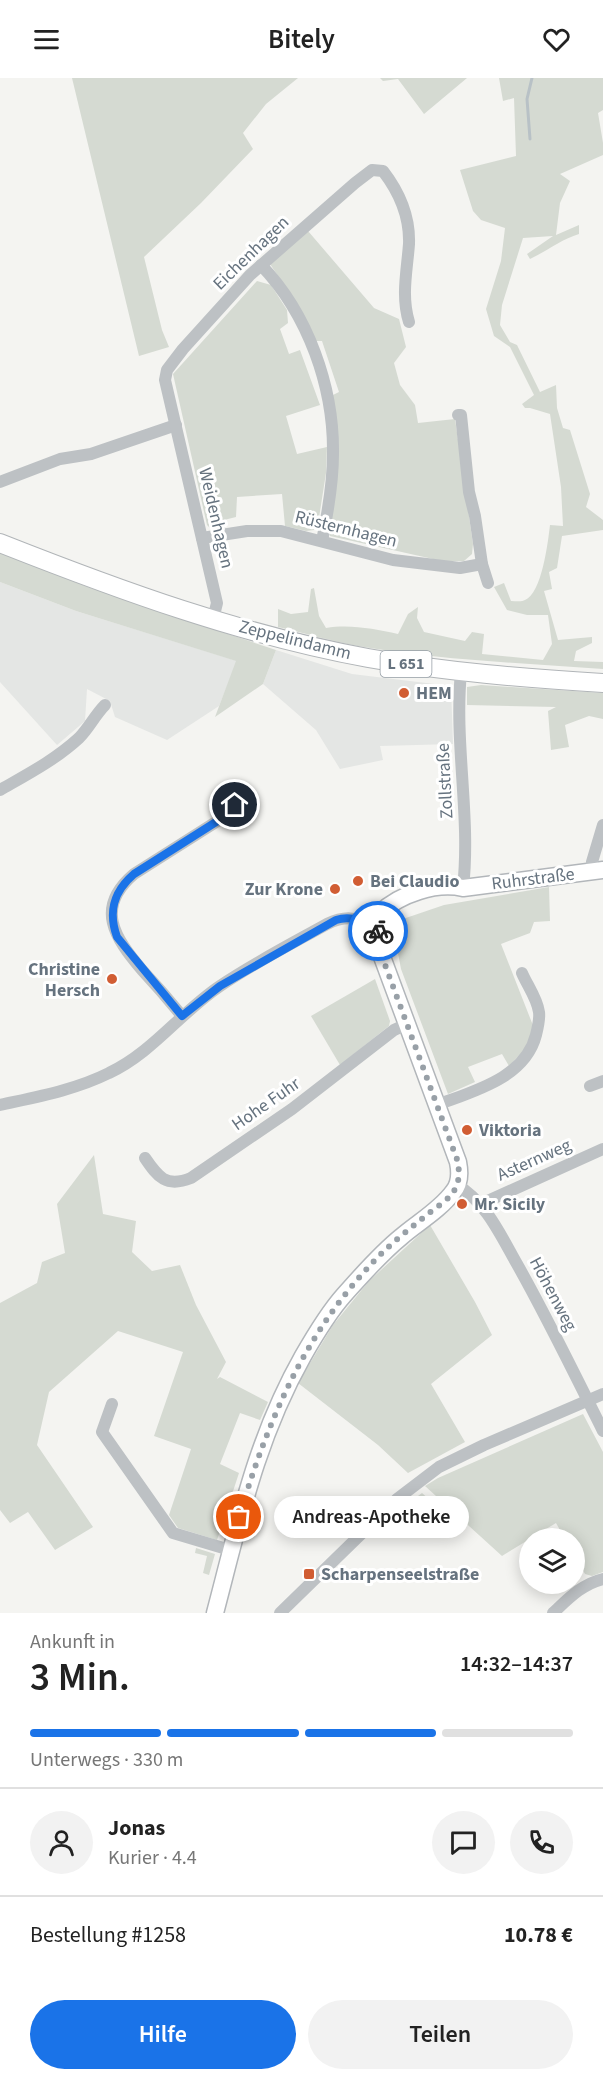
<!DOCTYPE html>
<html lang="de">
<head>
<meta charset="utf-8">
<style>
	:root { --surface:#fff; --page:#f2f2f2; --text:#222; --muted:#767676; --line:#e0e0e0; --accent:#1a73e8 }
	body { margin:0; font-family:"Source Sans 3",sans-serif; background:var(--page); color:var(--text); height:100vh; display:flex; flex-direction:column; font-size:22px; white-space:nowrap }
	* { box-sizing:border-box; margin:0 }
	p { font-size:20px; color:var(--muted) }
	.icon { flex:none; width:33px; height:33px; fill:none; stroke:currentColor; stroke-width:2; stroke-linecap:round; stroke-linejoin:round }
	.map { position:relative; height:1535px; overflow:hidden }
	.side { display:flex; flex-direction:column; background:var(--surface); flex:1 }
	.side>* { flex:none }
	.controls { position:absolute; left:519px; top:1450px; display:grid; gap:12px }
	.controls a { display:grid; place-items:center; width:66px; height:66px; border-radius:50%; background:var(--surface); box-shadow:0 3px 15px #0003; font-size:30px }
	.pin { position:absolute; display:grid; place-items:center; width:51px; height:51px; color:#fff; margin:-26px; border:3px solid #fff; border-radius:50%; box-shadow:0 2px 6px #0007 }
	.courier { position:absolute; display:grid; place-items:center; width:60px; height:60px; margin:-30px; border:4px solid #1a73e8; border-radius:50%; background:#fff; color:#222; box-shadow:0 2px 8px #0007 }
	.bubble { position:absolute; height:42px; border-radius:21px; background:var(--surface); box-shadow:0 3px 15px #0003; font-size:20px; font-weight:600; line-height:42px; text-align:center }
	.headline em { font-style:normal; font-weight:600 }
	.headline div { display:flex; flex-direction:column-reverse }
	.headline { display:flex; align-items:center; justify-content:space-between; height:102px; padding:0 30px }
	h1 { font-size:39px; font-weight:600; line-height:45px }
	.bar { display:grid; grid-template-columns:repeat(4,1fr); gap:9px 6px; align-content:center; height:72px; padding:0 30px }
	.bar i { height:8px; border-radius:4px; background:var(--line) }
	.bar .active { background:var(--accent) }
	.bar p { grid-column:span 4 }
	.line { display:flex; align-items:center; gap:15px; padding:0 30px; border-top:2px solid var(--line) }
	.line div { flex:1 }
	.round { display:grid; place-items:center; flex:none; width:63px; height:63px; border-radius:32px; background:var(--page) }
	.action { display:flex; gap:12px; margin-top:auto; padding:12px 30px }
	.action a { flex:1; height:69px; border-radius:36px; background:var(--accent); color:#fff; font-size:24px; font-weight:600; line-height:69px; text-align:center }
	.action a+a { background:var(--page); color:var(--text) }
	header { display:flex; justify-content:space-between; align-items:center; height:78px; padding:0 30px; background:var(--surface); font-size:27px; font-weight:600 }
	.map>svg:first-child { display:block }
	.built { fill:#e4e6e4 }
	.green { fill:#d5dad2 }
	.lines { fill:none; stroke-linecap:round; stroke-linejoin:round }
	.stream { stroke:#b8c1c6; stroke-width:3 }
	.secondary-casing { stroke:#b2b6ba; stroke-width:19 }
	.primary-casing { stroke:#b1b5b8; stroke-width:20 }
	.street { stroke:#bdc1c4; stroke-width:12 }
	.secondary { stroke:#fff; stroke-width:16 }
	.primary { stroke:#fff; stroke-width:18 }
	.done { stroke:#98a0a7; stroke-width:6; stroke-dasharray:0 10.8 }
	.route { stroke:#1a73e8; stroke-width:8 }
	.poi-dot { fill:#d15d33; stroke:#fff; stroke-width:2 }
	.labels { text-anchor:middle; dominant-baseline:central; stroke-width:6; stroke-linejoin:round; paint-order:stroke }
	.shield { fill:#fff; stroke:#949da5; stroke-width:1.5 }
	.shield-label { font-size:16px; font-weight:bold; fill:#66737f }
	.street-label { font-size:18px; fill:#66737f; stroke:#fff }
	.poi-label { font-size:18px; font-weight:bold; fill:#66737f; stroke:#fff; text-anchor:start }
</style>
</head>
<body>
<header><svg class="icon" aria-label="menu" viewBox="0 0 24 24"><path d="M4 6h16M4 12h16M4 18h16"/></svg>Bitely<svg class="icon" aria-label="heart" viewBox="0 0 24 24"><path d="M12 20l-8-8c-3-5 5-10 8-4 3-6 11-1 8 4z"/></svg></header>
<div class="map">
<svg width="603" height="1535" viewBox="0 0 603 1535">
	<rect width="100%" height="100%" fill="#f4f4f1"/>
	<g class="built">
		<path d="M0 504 76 533 237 583 219 628 167 662 115 639 110 623 87 611 85 643 57 667 0 604Z"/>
		<path d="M276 572 352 596 451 608 453 666 380 668 383 682 340 691 316 652 263 606Z"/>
	</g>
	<g class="green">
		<path d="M72 0H298L266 26 243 55 253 71 201 125 144 179 162 252 169 269 139 278Z"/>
		<path d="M380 0H467L424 36 398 1 383 3Z"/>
		<path d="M499 0H603V32L598 35 603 65V77L560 96 570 103 560 125 556 157 579 147V156C562 161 547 173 530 181L527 176 553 158 523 160 502 227 500 247 510 264 517 267 540 314 556 307 557 330 563 350 570 352 590 416 586 429 603 442V452L562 458 557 490 549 494 552 511 544 513 558 562 592 559V565L576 573 574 583 603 584V591C521 585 439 582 358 568 331 563 304 555 278 549V531L291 536 308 534 311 511 314 510 319 538 326 550C350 546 375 551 398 556L408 536 418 529 417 540 424 554 465 563 472 554 484 556 482 576 543 582 552 566 548 537H527L507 532 494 509 504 505 511 523C516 523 522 524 525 522 542 515 548 464 550 447L563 448 561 409 550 336 530 330H525L522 326 534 317 510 269 494 258 486 231 501 183 505 150 481 142 473 133 460 92 516 78 514 20 503 23Z"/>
		<path d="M308 153 374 230 399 241 406 269 394 285 400 307 415 327 418 345 455 341 473 466 472 476 464 483H442L330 458 329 451 331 318 339 314 322 263H314L299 229 270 186Z"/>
		<path d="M257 203 271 207 287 232 288 245 280 251 289 276 300 272 320 327 286 338 297 376 327 369 326 395 318 446 314 452 306 453 285 448 282 416 237 419 236 439 224 442 225 450 212 452 207 447 173 296Z"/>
		<path d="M0 475 88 509 276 572 263 606 215 639 236 583 76 533 0 504Z"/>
		<path d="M481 607 603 615V641L589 638 565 647 569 669 551 672 548 633 556 629 467 627V609Z"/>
		<path d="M549 809 550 843 534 844 530 855 501 866 534 950 524 972 509 988 502 976 468 989 475 1004 448 1016 401 891 394 854 400 842 444 827Z"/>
		<path d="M375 901 390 943 389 948 340 987 311 938Z"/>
		<path d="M94 1077 103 1136 136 1143 132 1174 152 1193 180 1187 196 1227 226 1284 217 1301 220 1299 268 1324 260 1342 240 1335 220 1386 239 1395 217 1462 178 1450 169 1437 191 1371 154 1358 183 1274 118 1253 49 1314 37 1367 93 1449 55 1472 28 1434 10 1445 0 1432V1225L37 1205 42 1184 65 1175 57 1126Z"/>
		<path d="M430 1147 475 1224 492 1257 431 1306 465 1364 408 1395 378 1367 298 1305 333 1247 369 1203Z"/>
		<path d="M583 1336 603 1374V1494L592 1498 585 1496 575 1478 574 1461H565L556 1445 502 1478 425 1408 438 1400Z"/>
		<path d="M422 1415 440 1431 428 1439 414 1421Z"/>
		<path d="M196 1470 215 1476 209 1497 203 1495 207 1478 195 1475Z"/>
	</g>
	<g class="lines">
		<path class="stream" d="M530 61 527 21 532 0"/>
		<defs>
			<path id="secondary" d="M215 1535C239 1444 256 1361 303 1278 315 1257 328 1235 344 1217 362 1197 380 1176 401 1159 417 1145 440 1132 453 1114 460 1106 460 1094 458 1084L381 876 377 859 380 835C400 816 436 804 463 810L603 792"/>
			<path id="primary" d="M0 465C119 512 242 557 368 580 446 594 524 600 603 605"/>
		</defs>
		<use href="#secondary" class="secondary-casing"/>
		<use href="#primary" class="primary-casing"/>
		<g class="street">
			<path d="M261 187C308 236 334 309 333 376 333 406 328 434 322 463"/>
			<path d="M458 337H461L469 414 475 438 482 486 488 505"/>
			<path d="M0 404 60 381 91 376 176 347"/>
			<path d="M202 460 247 453H281L393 482 460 490 482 486"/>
			<path d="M213 541 217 525 165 302 167 292 183 271 250 197 355 105 372 92 383 93C400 115 410 138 409 166 407 193 401 218 409 244"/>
			<path d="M461 594C454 666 471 738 463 810"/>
			<path d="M0 712C28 696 55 682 79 660 89 650 95 637 105 627"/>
			<path d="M593 794 592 784 603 747"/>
			<path d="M182 938C169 922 156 907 142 892 115 860 94 830 134 796L227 737 244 716"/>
			<path d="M590 1008 603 1003"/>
			<path d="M0 1027C36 1019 75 1012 109 995 152 975 181 934 220 908 254 885 291 866 327 846 348 836 357 841 379 848"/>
			<path d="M437 1027C474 1013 525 1000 536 957 538 949 540 941 539 934 537 920 527 907 522 895"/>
			<path d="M145 1080C158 1099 166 1110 191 1100L292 1031 394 952 407 946"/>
			<path d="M457 1107C486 1124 501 1158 517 1186 548 1241 575 1297 603 1353"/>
			<path d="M481 1126 603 1071"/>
			<path d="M112 1326 102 1354 173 1455 230 1472"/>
			<path d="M280 1535 397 1421 439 1389 484 1367 603 1316"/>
			<path d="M553 1535C568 1521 582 1506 603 1501"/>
		</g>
		<use href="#secondary" class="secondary"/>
		<use href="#primary" class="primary"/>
	</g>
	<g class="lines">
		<path class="done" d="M239 1439C269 1339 306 1252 380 1177 395 1162 412 1149 429 1135 438 1128 450 1121 455 1111 460 1102 459 1093 458 1084L381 876 377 859 378 853"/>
		<path class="route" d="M235 727 227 737 134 796C113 814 108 834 117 859L182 938 220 908 336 842C351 837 365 844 379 848L378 853"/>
	</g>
	<g class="poi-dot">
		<circle cx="404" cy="615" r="6"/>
		<circle cx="358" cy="803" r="6"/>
		<circle cx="335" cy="811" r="6"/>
		<circle cx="112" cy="901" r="6"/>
		<circle cx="467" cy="1052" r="6"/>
		<circle cx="462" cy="1126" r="6"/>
		<rect x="303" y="1490" width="12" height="12" rx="3"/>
	</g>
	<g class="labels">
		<rect class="shield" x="380.5" y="573" width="51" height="26" rx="4.5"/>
		<g class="shield-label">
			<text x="406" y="586">L 651</text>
		</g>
		<g class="street-label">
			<text transform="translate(251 175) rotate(-44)">Eichenhagen</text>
			<text transform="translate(216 440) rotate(77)">Weidenhagen</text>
			<text transform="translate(346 451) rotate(14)">Rüsternhagen</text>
			<text transform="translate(295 562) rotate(14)">Zeppelindamm</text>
			<text transform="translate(445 703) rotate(-93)">Zollstraße</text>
			<text transform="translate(533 801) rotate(-7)">Ruhrstraße</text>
			<text transform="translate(266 1026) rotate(-35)">Hohe Fuhr</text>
			<text transform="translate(534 1082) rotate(-24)">Asternweg</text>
			<text transform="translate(553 1216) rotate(62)">Höhenweg</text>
		</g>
		<g class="poi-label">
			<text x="416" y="615">HEM</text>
			<text x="370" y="803">Bei Claudio</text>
			<text x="323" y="811" text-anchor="end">Zur Krone</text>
			<text x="100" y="891" text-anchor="end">Christine<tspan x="100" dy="21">Hersch</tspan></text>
			<text x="479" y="1052">Viktoria</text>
			<text x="474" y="1126">Mr. Sicily</text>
			<text x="321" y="1496">Scharpenseelstraße</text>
		</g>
	</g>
</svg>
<div class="controls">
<a><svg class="icon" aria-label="layers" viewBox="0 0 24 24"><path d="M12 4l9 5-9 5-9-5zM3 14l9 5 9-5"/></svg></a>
</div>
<div class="pin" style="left:239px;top:1439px;background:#ea580c"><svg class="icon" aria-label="bag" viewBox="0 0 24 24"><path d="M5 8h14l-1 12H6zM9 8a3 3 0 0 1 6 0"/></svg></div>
<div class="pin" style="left:235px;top:727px;background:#1f2937"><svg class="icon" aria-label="home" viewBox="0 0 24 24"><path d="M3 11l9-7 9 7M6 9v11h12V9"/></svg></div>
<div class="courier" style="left:378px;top:853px"><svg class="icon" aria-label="bike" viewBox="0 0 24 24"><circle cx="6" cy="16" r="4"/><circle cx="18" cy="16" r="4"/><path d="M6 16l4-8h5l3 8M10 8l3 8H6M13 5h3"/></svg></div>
<div class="bubble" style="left:274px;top:1418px;width:195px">Andreas-Apotheke</div>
</div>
<section class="side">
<div class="headline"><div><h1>3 Min.</h1><p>Ankunft in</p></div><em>14:32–14:37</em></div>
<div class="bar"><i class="active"></i><i class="active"></i><i class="active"></i><i></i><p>Unterwegs · 330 m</p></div>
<div class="line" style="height:108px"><a class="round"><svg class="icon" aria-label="person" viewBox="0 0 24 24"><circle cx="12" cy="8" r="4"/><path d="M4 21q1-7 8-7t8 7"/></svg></a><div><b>Jonas</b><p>Kurier · 4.4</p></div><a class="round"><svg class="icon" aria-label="chat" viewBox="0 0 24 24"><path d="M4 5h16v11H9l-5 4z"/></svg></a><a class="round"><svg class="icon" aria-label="phone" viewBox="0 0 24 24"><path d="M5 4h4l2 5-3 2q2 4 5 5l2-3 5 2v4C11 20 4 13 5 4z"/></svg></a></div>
<div class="line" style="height:78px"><div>Bestellung #1258</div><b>10.78 €</b></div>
<div class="action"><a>Hilfe</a><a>Teilen</a></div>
</section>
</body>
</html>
